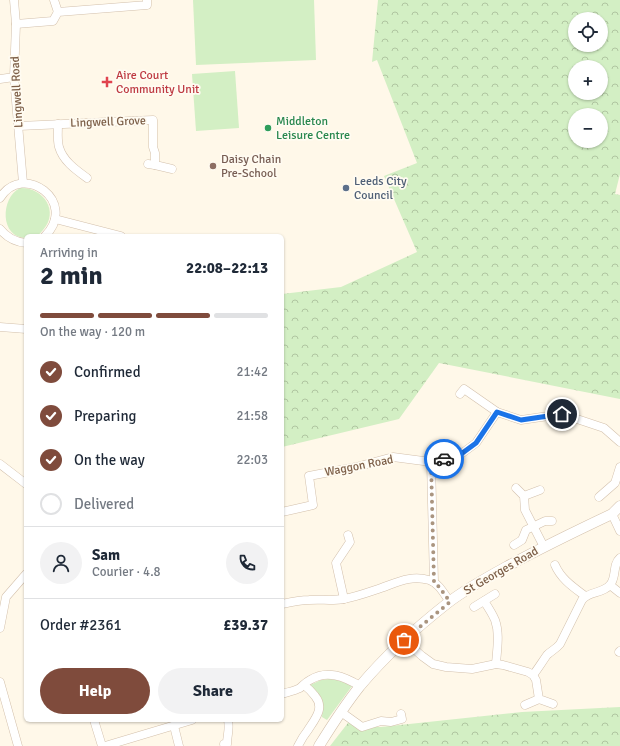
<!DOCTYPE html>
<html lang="en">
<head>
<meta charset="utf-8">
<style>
	:root { --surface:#fff; --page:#f2f2f3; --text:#1f2937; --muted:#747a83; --line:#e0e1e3; --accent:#7f4b3c }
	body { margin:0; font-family:Signika,sans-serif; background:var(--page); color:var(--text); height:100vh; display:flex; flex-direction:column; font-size:15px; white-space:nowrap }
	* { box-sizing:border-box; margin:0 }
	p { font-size:13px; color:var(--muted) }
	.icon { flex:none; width:22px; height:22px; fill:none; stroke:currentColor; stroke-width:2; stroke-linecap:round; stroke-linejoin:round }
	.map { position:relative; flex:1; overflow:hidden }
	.drawer { position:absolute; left:24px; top:234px; width:260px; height:488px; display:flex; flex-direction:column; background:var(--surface); border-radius:6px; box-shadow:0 1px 3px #0004 }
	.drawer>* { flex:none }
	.fabs { position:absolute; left:568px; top:12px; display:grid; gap:8px }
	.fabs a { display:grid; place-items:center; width:40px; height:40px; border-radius:50%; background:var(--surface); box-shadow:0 1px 3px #0004; font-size:20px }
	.pin { position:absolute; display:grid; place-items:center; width:34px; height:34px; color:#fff; margin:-17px; border:2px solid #fff; border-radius:50%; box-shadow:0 1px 4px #0007 }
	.courier { position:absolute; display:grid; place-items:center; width:40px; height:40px; margin:-20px; border:3px solid #1a73e8; border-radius:50%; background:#fff; color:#222; box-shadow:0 1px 5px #0007 }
	.headline em { font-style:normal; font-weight:700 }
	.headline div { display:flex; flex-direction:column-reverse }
	.headline { display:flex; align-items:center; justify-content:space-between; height:68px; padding:0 16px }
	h1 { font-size:26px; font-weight:700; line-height:30px }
	.bar { display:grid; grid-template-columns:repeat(4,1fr); gap:6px 4px; align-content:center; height:48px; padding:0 16px }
	.bar i { height:5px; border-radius:3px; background:var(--line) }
	.bar .on { background:var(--accent) }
	.bar p { grid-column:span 4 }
	.line { display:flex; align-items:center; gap:10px; padding:0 16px; border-top:1px solid var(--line) }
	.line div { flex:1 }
	.round { display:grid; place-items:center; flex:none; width:42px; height:42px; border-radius:21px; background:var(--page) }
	ol { padding:0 16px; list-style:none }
	li { display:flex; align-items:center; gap:12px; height:44px }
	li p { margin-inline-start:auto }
	li .icon { padding:4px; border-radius:50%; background:var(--accent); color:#fff; stroke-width:4 }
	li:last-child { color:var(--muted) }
	li i { width:22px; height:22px; border:2px solid var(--line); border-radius:50% }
	.action { display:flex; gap:8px; margin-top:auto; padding:8px 16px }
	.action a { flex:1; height:46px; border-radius:24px; background:var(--accent); color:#fff; font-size:16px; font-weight:700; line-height:46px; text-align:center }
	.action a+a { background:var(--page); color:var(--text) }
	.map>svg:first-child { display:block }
	.grass { fill:#d3efc4 }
	.park { fill:url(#park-crowns); fill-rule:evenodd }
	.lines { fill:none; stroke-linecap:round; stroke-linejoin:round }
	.minor-casing { stroke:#d3c0ac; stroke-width:9 }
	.tertiary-casing { stroke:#d3c0ac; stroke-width:11 }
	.minor { stroke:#fff; stroke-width:8 }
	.tertiary { stroke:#fff; stroke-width:10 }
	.done { stroke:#aa9580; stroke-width:4; stroke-dasharray:0 7.2 }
	.route { stroke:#1a73e8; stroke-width:5 }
	.health-dot { fill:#e0444e; stroke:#fffbf1; stroke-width:1.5 }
	.leisure-dot { fill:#2e9e5b; stroke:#fffbf1; stroke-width:1.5 }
	.education-dot { fill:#8d6e63; stroke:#fffbf1; stroke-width:1.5 }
	.service-dot { fill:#5c6f8a; stroke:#fffbf1; stroke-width:1.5 }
	.labels { text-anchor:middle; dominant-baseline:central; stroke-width:3.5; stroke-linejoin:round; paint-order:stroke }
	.health-label { font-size:12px; fill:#be3a42; stroke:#fffbf1; text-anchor:start }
	.street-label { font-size:12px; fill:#7d5f48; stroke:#fffbf1 }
	.leisure-label { font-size:12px; fill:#27864d; stroke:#fffbf1; text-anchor:start }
	.education-label { font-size:12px; fill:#785e54; stroke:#fffbf1; text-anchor:start }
	.service-label { font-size:12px; fill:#4e5e75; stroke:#fffbf1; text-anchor:start }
</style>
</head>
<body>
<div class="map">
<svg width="620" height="746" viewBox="0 0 620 746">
	<defs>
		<pattern id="park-crowns" width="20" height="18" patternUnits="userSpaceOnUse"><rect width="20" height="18" fill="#d3efc4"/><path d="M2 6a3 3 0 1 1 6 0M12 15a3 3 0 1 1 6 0" fill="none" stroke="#b0c5a1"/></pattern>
	</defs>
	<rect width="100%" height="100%" fill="#fff8e9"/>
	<g class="grass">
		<path d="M193 0H314L316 60 196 65Z"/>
		<path d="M235 71 239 128 196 131 192 74Z"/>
		<path d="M20 188C43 187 60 211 43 230 41 232 39 235 36 236 33 237 29 236 26 236V238C0 238 0 198 20 188Z"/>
		<path d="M329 679 339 680 352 686 327 720 322 717C324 699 322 697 310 685L321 680Z"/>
	</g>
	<g class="park">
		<path d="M378 0H620V174L615 194 620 195V399L439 363 399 419 282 447V294L341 287 417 252 384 176 417 163 377 60 372 62ZM575 19H601V45H575ZM575 67H601V93H575ZM575 115H601V141H575Z"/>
		<path d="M620 707V746H330L351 719 362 727H381L522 712Z"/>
	</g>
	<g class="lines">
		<defs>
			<g id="minor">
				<path d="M14 0 16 24 14 77 23 183"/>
				<path d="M54 0 58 12"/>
				<path d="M16 24 53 21 58 12 147 5V0"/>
				<path d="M0 79 14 77"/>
				<path d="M58 124C58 131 57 140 59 147 63 161 76 170 87 178"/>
				<path d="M19 126 153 120V147L155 153V165"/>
				<path d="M148 164 155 165 172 169"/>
				<path d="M0 198C23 161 79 202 45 236"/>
				<path d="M55 219 121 236"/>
				<path d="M0 229C7 238 15 242 26 243"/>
				<path d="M0 327 26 329"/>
				<path d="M460 394 464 389 497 412"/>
				<path d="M431 462 434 582"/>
				<path d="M0 464 26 484"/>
				<path d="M516 488 524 496 525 510 544 547"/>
				<path d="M524 496 540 490"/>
				<path d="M599 497 615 483 620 467"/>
				<path d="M282 512 313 505 309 476 356 467 393 457 431 462 457 457 476 443 497 412 521 420 562 414 604 428 620 442"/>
				<path d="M612 514 620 531"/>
				<path d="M514 545 522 540 526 530 545 521H552"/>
				<path d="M555 565C561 579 573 587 585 596"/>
				<path d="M610 585 620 593"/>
				<path d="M344 599 336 563 350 542 348 535"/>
				<path d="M484 601C488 607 492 613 495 620 500 634 497 649 496 664"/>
				<path d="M282 604C291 602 300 600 309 600 321 599 332 601 343 599 356 597 369 592 381 588 398 582 411 575 429 580 439 583 444 594 450 602"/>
				<path d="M474 607 495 594"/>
				<path d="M0 628 6 597 26 574"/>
				<path d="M404 640 422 656 433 664 446 667 472 669 496 664 503 665 528 672 533 675 536 680 539 699 553 704"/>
				<path d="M619 652 620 651"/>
				<path d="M533 675C538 669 542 662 547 655 551 651 556 649 560 644L582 600C589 591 602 594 610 585 617 577 612 565 620 558"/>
				<path d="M0 682 18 746"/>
				<path d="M282 694C288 692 294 691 300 688 303 685 306 682 310 680 327 669 345 677 360 686"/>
				<path d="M525 705 539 699"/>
				<path d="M341 712 362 727 381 721 391 722 402 719 401 714"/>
				<path d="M94 720 102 746"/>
				<path d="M174 726 179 746"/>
				<path d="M224 744H227C227 735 230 730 228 720"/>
				<path d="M105 746 192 720"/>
				<path d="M298 746C301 740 304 735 308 730 315 719 325 708 315 696 312 692 308 688 304 685"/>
			</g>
			<path id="tertiary" d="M319 746C332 725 345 705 360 686 386 655 417 627 449 602 466 589 486 578 506 567 541 548 576 531 612 514L620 506"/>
		</defs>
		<use href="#minor" class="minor-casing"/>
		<use href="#tertiary" class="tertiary-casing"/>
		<use href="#minor" class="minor"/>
		<use href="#tertiary" class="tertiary"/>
	</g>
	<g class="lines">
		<path class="done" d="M404 640 450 602 440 588 434 582 431 462 444 459"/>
		<path class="route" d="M444 459 457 457 476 443 497 412 521 420 562 414"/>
	</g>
	<path class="health-dot" d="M105 76h4v4h4v4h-4v4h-4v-4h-4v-4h4z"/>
	<circle class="leisure-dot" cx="268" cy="128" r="4"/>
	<circle class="education-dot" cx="213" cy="166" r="4"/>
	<circle class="service-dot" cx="346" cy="188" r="4"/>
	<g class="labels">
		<g class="health-label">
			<text x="116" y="75">Aire Court<tspan x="116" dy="14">Community Unit</tspan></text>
		</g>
		<g class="street-label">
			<text transform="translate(17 92) rotate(-93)">Lingwell Road</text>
			<text transform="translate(108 122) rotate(-2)">Lingwell Grove</text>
			<text transform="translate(359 466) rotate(-11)">Waggon Road</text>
			<text transform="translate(501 571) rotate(-30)">St Georges Road</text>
		</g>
		<g class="leisure-label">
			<text x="276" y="121">Middleton<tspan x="276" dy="14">Leisure Centre</tspan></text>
		</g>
		<g class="education-label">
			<text x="221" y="159">Daisy Chain<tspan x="221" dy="14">Pre-School</tspan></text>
		</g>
		<g class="service-label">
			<text x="354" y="181">Leeds City<tspan x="354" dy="14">Council</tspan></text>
		</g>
	</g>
</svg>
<div class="fabs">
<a><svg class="icon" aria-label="locate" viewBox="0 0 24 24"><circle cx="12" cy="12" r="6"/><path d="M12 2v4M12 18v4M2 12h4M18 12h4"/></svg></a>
<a>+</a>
<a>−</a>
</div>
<div class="pin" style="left:404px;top:640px;background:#ea580c"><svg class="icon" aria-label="bag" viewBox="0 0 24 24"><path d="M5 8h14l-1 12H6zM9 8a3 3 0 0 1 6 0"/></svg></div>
<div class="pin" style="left:562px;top:414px;background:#1f2937"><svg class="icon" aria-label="home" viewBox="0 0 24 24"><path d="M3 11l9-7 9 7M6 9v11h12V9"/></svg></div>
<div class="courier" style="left:444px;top:459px"><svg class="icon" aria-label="car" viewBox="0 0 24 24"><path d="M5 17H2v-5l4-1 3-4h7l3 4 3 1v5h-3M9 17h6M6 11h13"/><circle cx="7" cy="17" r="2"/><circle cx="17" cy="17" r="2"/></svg></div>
<section class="drawer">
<div class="headline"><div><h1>2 min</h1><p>Arriving in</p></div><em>22:08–22:13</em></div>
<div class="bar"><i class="on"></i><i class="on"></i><i class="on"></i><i></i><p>On the way · 120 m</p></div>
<ol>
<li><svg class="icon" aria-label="check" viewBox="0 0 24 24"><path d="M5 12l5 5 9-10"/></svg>Confirmed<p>21:42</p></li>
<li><svg class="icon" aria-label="check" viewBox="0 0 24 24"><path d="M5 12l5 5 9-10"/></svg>Preparing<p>21:58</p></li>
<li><svg class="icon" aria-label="check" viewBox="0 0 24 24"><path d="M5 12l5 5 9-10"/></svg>On the way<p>22:03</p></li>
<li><i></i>Delivered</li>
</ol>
<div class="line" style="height:72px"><a class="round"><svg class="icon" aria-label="person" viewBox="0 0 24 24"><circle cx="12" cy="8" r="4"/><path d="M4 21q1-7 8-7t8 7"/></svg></a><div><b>Sam</b><p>Courier · 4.8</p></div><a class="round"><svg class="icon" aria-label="phone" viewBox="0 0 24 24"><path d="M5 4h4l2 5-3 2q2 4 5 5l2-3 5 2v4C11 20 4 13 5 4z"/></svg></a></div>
<div class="line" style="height:52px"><div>Order #2361</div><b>£39.37</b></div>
<div class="action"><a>Help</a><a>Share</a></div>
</section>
</div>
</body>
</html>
